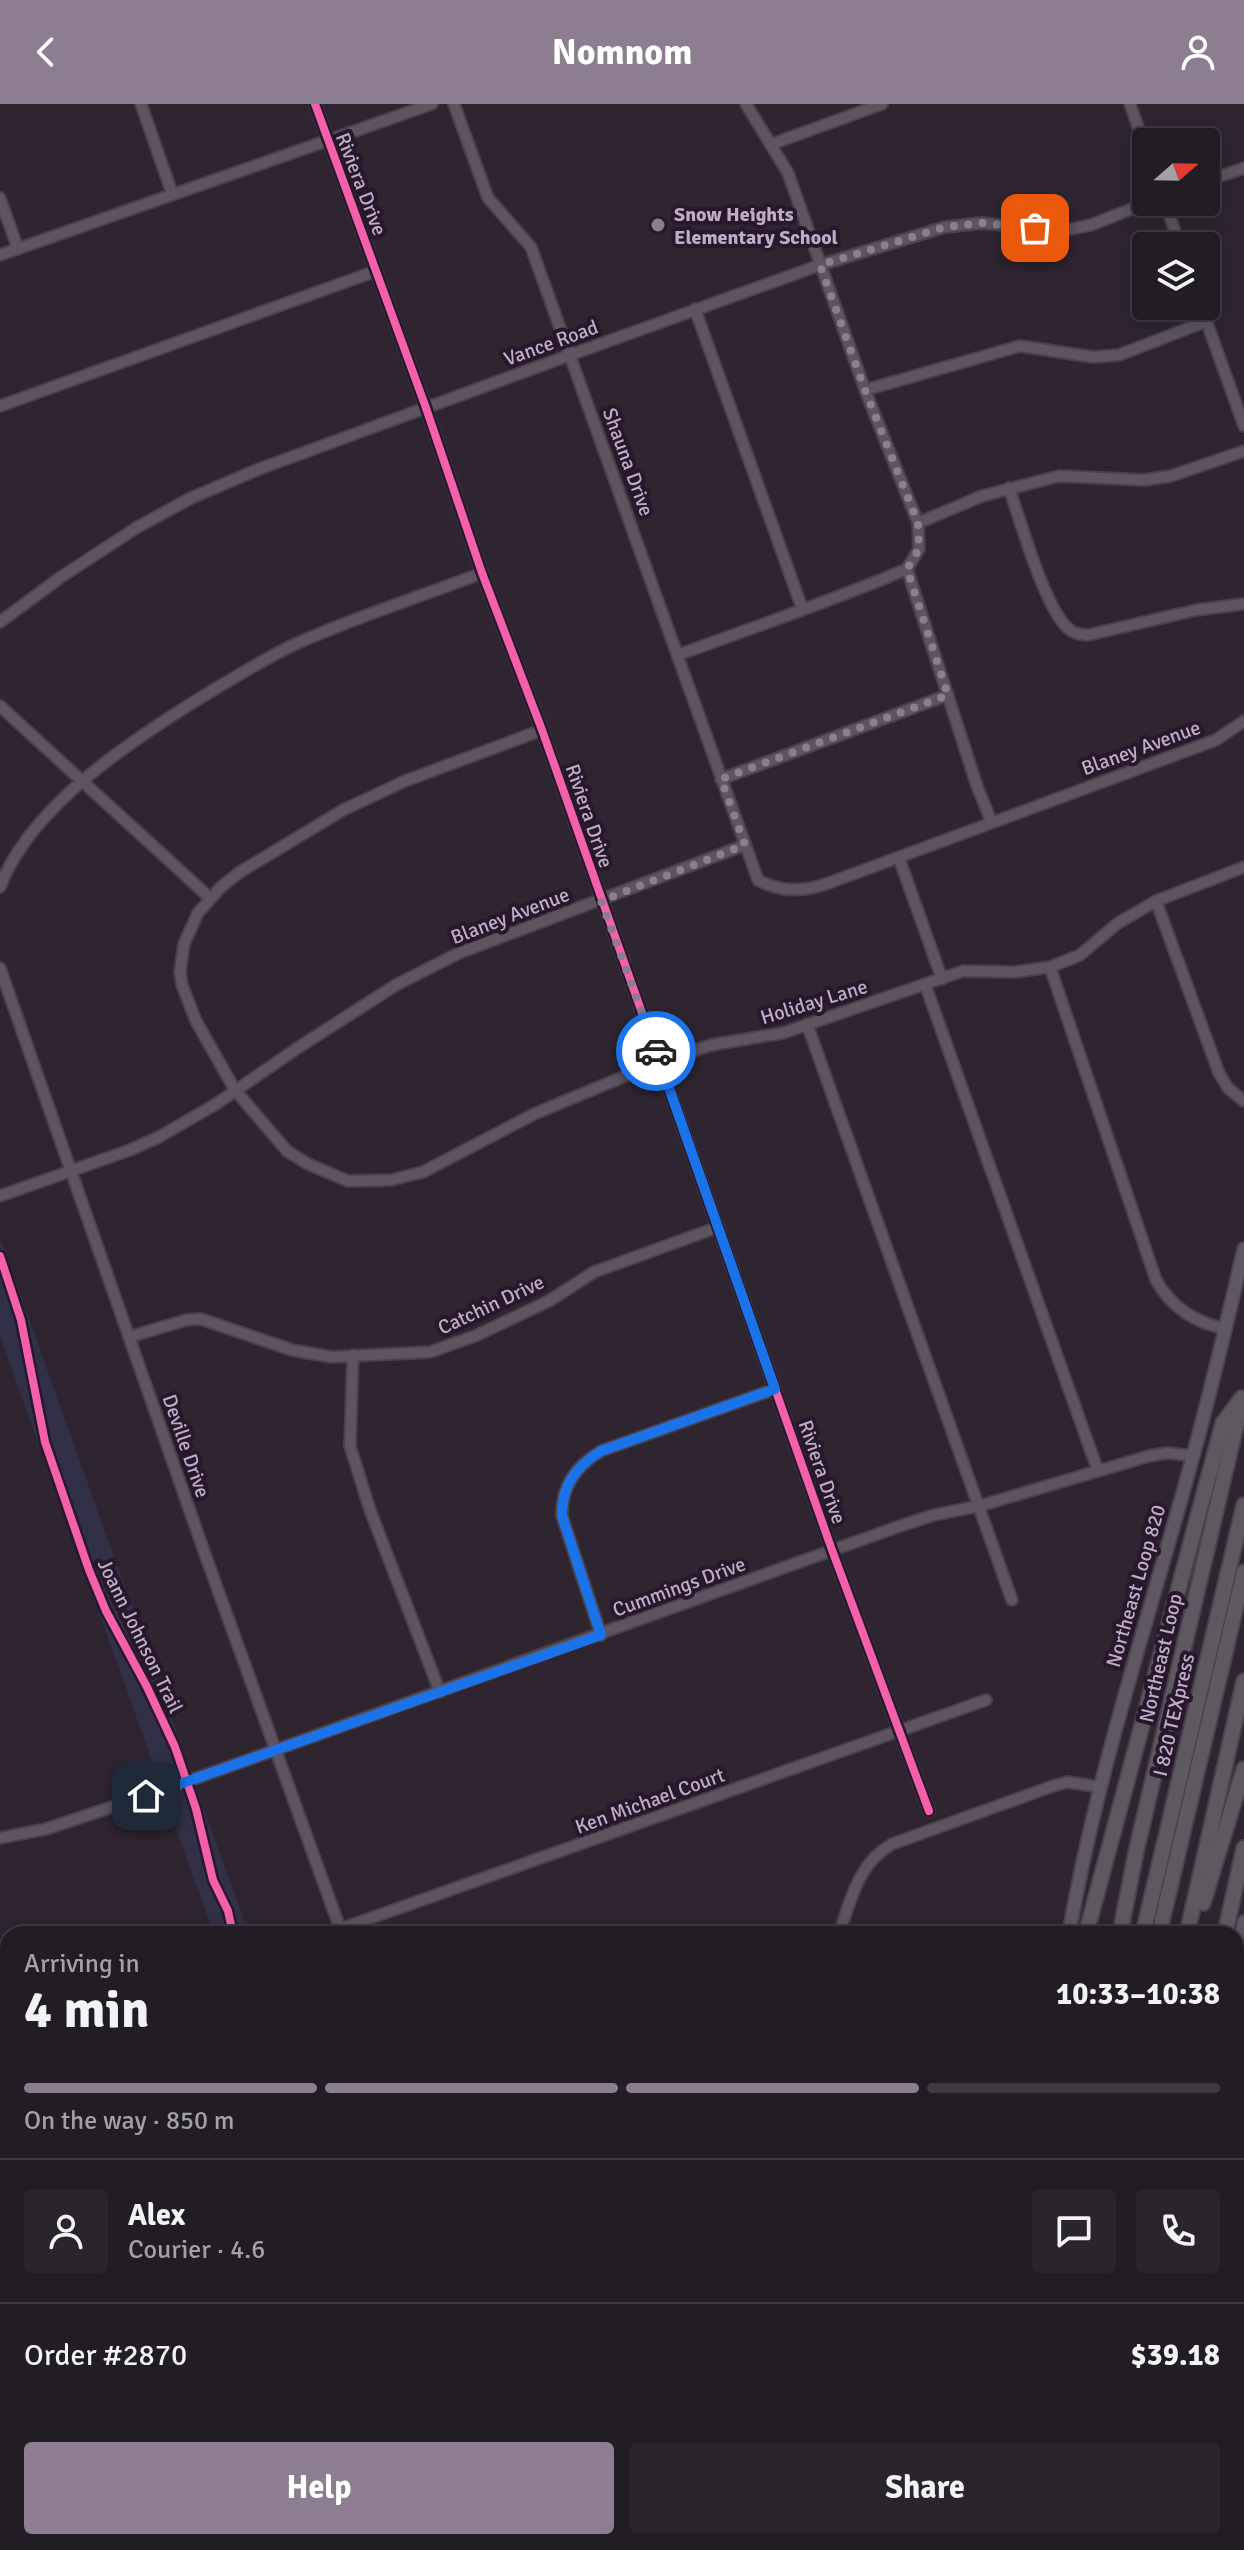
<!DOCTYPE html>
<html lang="en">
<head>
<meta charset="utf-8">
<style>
	:root { --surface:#221c25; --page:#2a252d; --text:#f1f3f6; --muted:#a2a1a7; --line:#3f3a42; --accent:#8c7d91 }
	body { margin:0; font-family:Signika,sans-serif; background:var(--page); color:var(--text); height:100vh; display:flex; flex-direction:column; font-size:30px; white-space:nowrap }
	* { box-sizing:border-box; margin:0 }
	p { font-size:26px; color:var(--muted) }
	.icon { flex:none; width:44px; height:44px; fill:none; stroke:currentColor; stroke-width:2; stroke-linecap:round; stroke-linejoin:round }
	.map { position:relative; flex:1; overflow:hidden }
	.side { position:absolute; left:0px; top:1822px; width:1244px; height:624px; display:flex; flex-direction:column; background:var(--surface); border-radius:24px 24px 0 0; box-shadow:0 4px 20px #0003,0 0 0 2px var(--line) }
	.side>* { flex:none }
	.needle { width:52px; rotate:70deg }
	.fabs { position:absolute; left:1132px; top:24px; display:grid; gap:16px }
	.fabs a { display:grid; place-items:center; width:88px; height:88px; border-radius:8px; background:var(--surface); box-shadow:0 4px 20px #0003,0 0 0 2px var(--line); font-size:40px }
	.pin { position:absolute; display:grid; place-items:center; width:68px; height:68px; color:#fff; margin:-34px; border-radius:16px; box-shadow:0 4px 12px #0006 }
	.courier { position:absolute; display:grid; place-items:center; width:80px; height:80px; margin:-40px; border:6px solid #1a73e8; border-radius:50%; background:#fff; color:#222; box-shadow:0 2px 10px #0007 }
	.headline em { font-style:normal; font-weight:700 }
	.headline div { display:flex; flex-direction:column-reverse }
	.headline { display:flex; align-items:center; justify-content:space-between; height:136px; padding:0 24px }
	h1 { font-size:52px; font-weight:700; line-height:60px }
	.bar { display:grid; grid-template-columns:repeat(4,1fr); gap:12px 8px; align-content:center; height:96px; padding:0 24px }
	.bar i { height:10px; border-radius:6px; background:var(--line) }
	.bar .active { background:var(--accent) }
	.bar p { grid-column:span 4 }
	.line { display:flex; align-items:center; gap:20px; padding:0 24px; border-top:2px solid var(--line) }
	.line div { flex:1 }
	.round { display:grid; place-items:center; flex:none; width:84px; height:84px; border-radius:8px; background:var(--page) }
	.cta { display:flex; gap:16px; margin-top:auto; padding:16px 24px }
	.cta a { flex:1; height:92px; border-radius:8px; background:var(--accent); color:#fff; font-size:32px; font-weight:700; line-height:92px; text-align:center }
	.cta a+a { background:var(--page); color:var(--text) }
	header { display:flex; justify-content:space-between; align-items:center; height:104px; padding:0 24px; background:var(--accent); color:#fff; font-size:36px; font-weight:700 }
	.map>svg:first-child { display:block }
	.green { fill:#323046 }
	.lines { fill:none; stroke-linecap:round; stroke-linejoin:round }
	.minor-casing { stroke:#48414a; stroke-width:14 }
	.major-casing { stroke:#4c424e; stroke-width:16 }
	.highway-casing { stroke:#4b414d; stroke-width:18 }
	.minor { stroke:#5d5460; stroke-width:10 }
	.major { stroke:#5f5762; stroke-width:12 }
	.highway { stroke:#5e5960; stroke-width:14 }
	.cycleway-casing { stroke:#27182c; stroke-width:13 }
	.cycleway { stroke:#f560ab; stroke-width:8 }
	.done { stroke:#8c7d91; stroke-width:8; stroke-dasharray:0 14.4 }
	.route { stroke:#1a73e8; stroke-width:10 }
	.poi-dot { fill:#8c7d91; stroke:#27182c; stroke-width:3 }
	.labels { text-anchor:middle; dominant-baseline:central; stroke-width:8; stroke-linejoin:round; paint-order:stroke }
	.street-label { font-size:20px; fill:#bfadc4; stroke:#27182c }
	.poi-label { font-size:20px; font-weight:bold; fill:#bfadc4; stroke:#27182c; text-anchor:start }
</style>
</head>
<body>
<header><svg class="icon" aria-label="back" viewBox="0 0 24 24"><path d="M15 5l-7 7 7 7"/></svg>Nomnom<svg class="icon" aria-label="person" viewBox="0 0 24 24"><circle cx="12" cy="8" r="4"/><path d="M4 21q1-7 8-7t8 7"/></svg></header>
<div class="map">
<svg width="1244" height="2446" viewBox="0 0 1244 2446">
	<rect width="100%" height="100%" fill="#2e2531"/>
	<g class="green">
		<path d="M0 1134 191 1668 160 1679 0 1232Z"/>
		<path d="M195 1681 249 1830H214L164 1692Z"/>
	</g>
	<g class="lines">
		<defs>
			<g id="minor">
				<path d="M141 0 172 89"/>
				<path d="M315 0 426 304 482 469 542 626 832 1446 929 1707"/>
				<path d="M454 0 488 94 531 143 758 776C781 788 801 788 826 780L1216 636 1244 617"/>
				<path d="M746 0 788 69 865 286 918 419 919 445 907 465 977 682 991 717"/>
				<path d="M1130 0 1146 46"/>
				<path d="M772 40 882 0"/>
				<path d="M1206 77 1244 64"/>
				<path d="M0 94 18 145"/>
				<path d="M1165 98 1180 142"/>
				<path d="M0 151 432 0"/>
				<path d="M1201 202 1244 322"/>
				<path d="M695 205 802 504"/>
				<path d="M865 286 1020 242 1093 253 1119 251 1207 217"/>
				<path d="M0 302 376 167"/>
				<path d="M1009 384C1020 415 1046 509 1070 526 1074 530 1082 530 1088 531L1196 506 1244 500"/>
				<path d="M918 419 982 392 1059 372 1144 376 1171 372 1244 347"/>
				<path d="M0 518 61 473 136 424 191 394 259 365 570 251 820 161 945 123 982 119 1061 127 1091 121 1149 98"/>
				<path d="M678 551C754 523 832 497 907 465"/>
				<path d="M0 602 210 794"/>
				<path d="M542 626 405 677 343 706 240 768 221 783 198 809 184 840 180 867 182 881 196 917 235 986 287 1047 308 1060 348 1077 391 1076 423 1068 534 1010 659 958 711 941 783 929 963 867 1015 868 1050 863 1080 851 1118 819 1156 797 1244 763"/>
				<path d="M721 675 948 591"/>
				<path d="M899 754 942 875"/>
				<path d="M0 783C31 700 138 632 210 588 240 570 269 552 300 538 359 512 422 492 482 469"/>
				<path d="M1156 797 1219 969 1228 984 1244 997"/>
				<path d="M1050 863 1156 1176C1171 1203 1196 1219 1226 1225"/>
				<path d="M0 864 206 1453 342 1830"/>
				<path d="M925 880 1098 1367"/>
				<path d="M807 920 1012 1496"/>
				<path d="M0 1092 130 1046 159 1033 216 1000 299 943 396 881 459 849 745 741"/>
				<path d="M129 1233 186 1216 201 1215 292 1246 332 1253 430 1248 475 1232 549 1197 594 1168 718 1123"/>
				<path d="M353 1251 350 1342 370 1406 440 1588"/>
				<path d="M601 1531 562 1412C561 1383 576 1362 601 1347L775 1285"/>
				<path d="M0 1734 46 1725 172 1683 900 1422 934 1411 979 1402 1149 1352 1167 1349 1194 1352"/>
				<path d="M326 1830 986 1596"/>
				<path d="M839 1830C851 1796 858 1759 892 1740L1053 1682 1068 1678 1099 1683"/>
				<path d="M0 1920 8 1917"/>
				<path d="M0 2259 8 2257"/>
				<path d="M1236 2312 1244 2311"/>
				<path d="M0 2380 8 2402"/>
				<path d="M21 2438 24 2446"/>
				<path d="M231 2446 236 2438"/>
				<path d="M248 2446 252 2438"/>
				<path d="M762 2446 765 2438"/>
			</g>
			<g id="major">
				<path d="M1069 1830C1097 1667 1150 1511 1193 1352 1212 1283 1228 1214 1244 1145"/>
				<path d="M1236 1855 1244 1818"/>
				<path d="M0 1984 8 1988"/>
				<path d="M808 2438 821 2446"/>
				<path d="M863 2438 880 2446"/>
				<path d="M1179 2438V2446"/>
				<path d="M1031 2446 1033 2438"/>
			</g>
			<g id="highway">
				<path d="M1203 1799 1244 1665"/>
				<path d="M1086 1830 1223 1319 1242 1294"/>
				<path d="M1120 1830 1136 1748 1241 1300"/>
				<path d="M1143 1830 1244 1401"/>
				<path d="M1159 1830 1244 1468"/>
				<path d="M1187 1830 1244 1577"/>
				<path d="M1225 1830 1244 1744"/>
				<path d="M1078 2438 1079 2446"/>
				<path d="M1103 2438 1104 2446"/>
				<path d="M1119 2438 1120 2446"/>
				<path d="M1139 2438 1140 2446"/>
			</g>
		</defs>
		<use href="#minor" class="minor-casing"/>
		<use href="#major" class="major-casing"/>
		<use href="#highway" class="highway-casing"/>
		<use href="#minor" class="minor"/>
		<use href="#major" class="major"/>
		<use href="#highway" class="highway"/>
		<defs>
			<g id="cycleway">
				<path d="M315 0 426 304 482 469 542 626 832 1446 929 1707"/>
				<path d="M0 1152 21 1216 45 1338 89 1466 106 1507 147 1583 175 1643 196 1705 213 1776 228 1807 233 1830"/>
			</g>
		</defs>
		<use href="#cycleway" class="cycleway-casing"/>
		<use href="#cycleway" class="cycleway"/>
	</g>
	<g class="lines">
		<path class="done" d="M656 947 601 797 745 741 721 675 948 591 907 465 919 445 918 419 865 286 820 161 945 123 982 119 1035 124"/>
		<path class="route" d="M146 1692 601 1531 562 1412C561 1383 576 1362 601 1347L775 1285 656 947"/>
	</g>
	<circle class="poi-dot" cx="658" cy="121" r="8"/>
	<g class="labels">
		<g class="street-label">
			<text transform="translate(361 80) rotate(69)">Riviera Drive</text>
			<text transform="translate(551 239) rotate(-20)">Vance Road</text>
			<text transform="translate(628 358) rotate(70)">Shauna Drive</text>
			<text transform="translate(1141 644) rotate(-20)">Blaney Avenue</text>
			<text transform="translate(589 712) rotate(71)">Riviera Drive</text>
			<text transform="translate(510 812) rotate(-21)">Blaney Avenue</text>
			<text transform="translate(814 898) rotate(-17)">Holiday Lane</text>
			<text transform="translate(491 1201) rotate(-25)">Catchin Drive</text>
			<text transform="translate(186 1342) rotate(71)">Deville Drive</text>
			<text transform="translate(822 1368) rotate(71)">Riviera Drive</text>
			<text transform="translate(1136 1482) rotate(-74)">Northeast Loop 820</text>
			<text transform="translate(679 1483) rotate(-20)">Cummings Drive</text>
			<text transform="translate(140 1532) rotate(64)">Joann Johnson Trail</text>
			<text transform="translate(1161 1554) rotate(-77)">Northeast Loop</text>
			<text transform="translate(1174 1611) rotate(-77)">I 820 TEXpress</text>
			<text transform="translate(650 1697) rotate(-20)">Ken Michael Court</text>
		</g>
		<g class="poi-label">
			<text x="674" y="110">Snow Heights<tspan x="674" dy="23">Elementary School</tspan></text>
		</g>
	</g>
</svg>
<div class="fabs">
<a><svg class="needle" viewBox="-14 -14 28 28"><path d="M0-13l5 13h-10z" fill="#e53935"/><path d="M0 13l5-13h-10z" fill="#a2a1a7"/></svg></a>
<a><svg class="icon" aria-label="layers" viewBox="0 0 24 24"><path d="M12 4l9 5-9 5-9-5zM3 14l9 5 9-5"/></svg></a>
</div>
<div class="pin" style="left:1035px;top:124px;background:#ea580c"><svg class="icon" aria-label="bag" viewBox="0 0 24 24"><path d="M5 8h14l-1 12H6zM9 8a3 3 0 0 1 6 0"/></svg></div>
<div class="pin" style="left:146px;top:1692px;background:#1f2937"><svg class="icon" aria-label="home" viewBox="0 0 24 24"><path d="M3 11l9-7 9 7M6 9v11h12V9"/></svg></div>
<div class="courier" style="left:656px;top:947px"><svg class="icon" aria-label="car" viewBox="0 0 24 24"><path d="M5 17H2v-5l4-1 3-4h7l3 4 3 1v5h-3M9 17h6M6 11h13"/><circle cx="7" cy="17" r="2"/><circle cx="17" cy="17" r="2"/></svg></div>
<section class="side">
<div class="headline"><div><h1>4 min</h1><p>Arriving in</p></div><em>10:33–10:38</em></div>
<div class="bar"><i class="active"></i><i class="active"></i><i class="active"></i><i></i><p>On the way · 850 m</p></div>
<div class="line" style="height:144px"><a class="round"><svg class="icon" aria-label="person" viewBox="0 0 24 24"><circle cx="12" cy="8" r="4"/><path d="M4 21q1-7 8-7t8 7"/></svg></a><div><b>Alex</b><p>Courier · 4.6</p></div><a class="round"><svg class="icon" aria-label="chat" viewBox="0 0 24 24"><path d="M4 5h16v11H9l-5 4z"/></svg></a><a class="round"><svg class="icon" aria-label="phone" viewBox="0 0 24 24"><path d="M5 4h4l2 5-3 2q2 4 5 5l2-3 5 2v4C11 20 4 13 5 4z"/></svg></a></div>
<div class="line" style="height:104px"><div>Order #2870</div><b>$39.18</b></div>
<div class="cta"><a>Help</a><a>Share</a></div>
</section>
</div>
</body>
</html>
